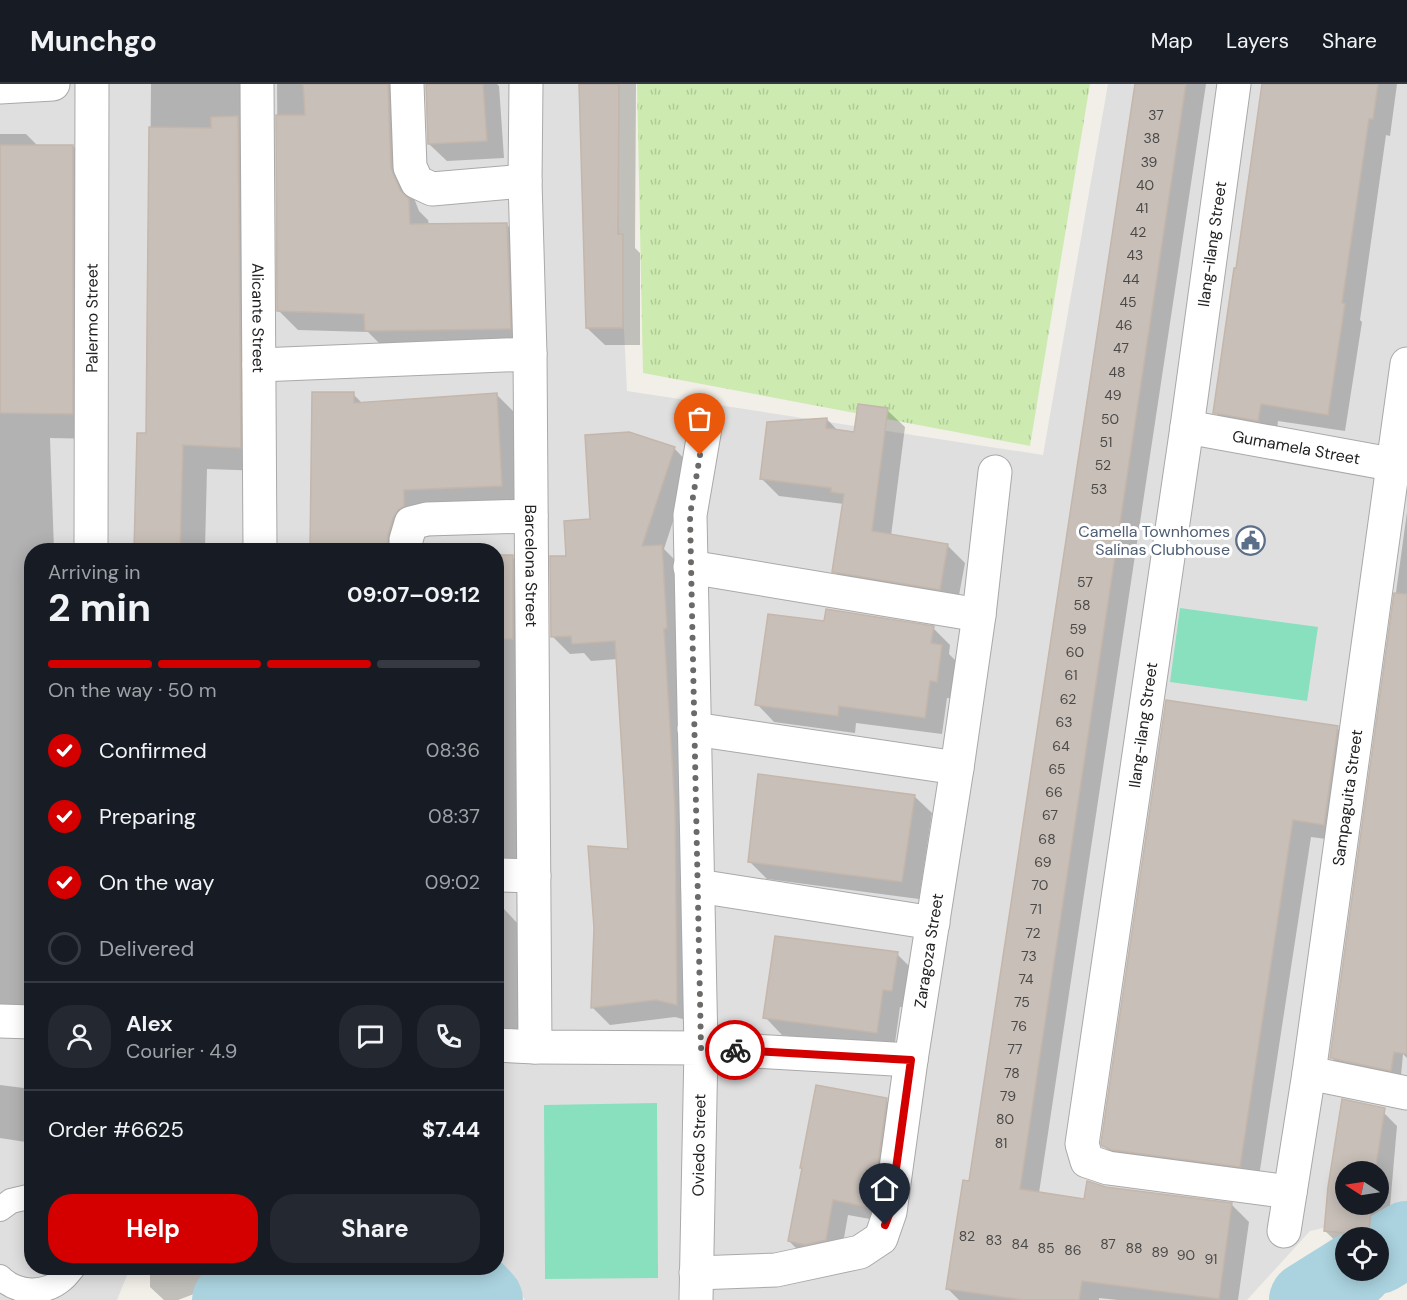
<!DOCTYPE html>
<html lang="en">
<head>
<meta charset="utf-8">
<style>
	:root { --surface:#171b24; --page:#242831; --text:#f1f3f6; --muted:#9ea1a6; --line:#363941; --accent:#d40000 }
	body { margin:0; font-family:"DM Sans",sans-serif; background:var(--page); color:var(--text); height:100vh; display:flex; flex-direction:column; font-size:22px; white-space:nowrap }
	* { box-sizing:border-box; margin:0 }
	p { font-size:20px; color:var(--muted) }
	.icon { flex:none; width:33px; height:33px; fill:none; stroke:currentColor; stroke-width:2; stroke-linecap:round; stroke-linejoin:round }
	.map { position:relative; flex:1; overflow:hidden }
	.sheet { position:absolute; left:24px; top:459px; width:480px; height:732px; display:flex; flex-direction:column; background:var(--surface); border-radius:24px; box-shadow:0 3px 15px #0003 }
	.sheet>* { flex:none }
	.needle { width:39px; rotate:282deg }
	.fabs { position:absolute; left:1335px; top:1077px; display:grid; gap:12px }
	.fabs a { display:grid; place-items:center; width:54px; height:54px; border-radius:50%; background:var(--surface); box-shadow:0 3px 15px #0003; font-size:30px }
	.pin { position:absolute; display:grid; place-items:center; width:51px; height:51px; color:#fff; margin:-62px -26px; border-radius:50% 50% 50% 0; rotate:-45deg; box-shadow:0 0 6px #0007 }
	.pin .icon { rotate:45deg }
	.courier { position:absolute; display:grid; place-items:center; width:60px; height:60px; margin:-30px; border:4px solid #d40000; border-radius:50%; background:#fff; color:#222; box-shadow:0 2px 8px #0007 }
	.summary em { font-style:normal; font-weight:700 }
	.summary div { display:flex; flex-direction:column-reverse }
	.summary { display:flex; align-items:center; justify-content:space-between; height:102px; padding:0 24px }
	h1 { font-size:39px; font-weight:700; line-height:45px }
	.bar { display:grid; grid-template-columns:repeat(4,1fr); gap:9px 6px; align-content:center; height:72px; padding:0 24px }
	.bar i { height:8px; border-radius:4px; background:var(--line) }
	.bar .current { background:var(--accent) }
	.bar p { grid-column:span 4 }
	.line { display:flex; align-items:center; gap:15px; padding:0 24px; border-top:2px solid var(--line) }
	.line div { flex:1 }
	.round { display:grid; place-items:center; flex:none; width:63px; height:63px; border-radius:24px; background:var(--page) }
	ol { padding:0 24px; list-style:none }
	li { display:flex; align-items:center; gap:18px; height:66px }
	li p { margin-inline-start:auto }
	li .icon { padding:6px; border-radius:50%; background:var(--accent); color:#fff; stroke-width:4 }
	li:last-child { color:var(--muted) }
	li i { width:33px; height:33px; border:3px solid var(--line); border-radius:50% }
	.button { display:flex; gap:12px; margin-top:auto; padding:12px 24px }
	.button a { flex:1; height:69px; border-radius:24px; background:var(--accent); color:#fff; font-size:24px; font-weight:700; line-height:69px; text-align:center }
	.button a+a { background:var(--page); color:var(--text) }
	header { display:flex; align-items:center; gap:36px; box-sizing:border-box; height:84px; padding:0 30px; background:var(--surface); border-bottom:2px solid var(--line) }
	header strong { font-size:28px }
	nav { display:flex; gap:33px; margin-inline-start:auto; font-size:21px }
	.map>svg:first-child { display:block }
	.residential { fill:#e0dfdf; fill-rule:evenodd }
	.grass { fill:url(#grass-tufts) }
	.pitch { fill:#88e0be }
	.shadow { fill:#0003; fill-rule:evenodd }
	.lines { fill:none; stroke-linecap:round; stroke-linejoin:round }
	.river { stroke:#aad3df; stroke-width:76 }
	.building { fill:#c7bfb8; stroke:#c4b6ab; stroke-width:1.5 }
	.service-casing { stroke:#a9a9a9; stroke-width:26 }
	.minor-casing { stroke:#a9a9a9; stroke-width:35 }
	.tertiary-casing { stroke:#a9a9a9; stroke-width:35 }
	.service { stroke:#fff; stroke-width:24 }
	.minor { stroke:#fff; stroke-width:33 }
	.tertiary { stroke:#fff; stroke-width:33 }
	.done { stroke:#6b6a68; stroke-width:6; stroke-dasharray:0 10.8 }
	.route { stroke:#d40000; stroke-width:8 }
	.labels { text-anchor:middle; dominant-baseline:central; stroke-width:6; stroke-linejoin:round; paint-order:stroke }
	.number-label { font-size:14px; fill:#4b4948 }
	.street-label { font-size:16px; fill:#222; stroke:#fff }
	.service-label { font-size:16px; fill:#4e5e75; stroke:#fff; text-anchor:end }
</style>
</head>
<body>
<header>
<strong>Munchgo</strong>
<nav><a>Map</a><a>Layers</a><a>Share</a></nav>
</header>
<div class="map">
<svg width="1407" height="1216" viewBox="0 0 1407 1216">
	<defs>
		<pattern id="grass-tufts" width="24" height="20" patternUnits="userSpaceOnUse" patternTransform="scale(1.5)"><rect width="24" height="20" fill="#cdebb0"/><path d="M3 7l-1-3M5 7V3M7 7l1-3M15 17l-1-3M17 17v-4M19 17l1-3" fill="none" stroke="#b0c997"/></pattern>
	</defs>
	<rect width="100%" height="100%" fill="#f2efe9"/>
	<path class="residential" d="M0 0H612L627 307 1043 371 1108 0H1407V1125L1310 1147 1247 1216H525L496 1174V466H32V1184H130L117 1216H0ZM1346 1088H1378V1120H1346Z"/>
	<path class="grass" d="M637 0H1090L1030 362 643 289Z"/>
	<g class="pitch">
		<path d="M1180 524 1318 543 1307 617 1170 598Z"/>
		<path d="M657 1019 658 1194 545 1195 544 1021Z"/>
	</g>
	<g class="shadow">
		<path d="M151 0H256L264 387 207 385 205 466H135L138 351H148Z"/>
		<path d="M277 0H422L410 104 419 127 428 136 429 141H507L526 160 529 264 386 266 368 248 298 246 279 227Z"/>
		<path d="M427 0H497L499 2 504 74 447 77 429 60Z"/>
		<path d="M581 0H636L635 164 640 169V261H605L587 244Z"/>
		<path d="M1136 0H1206L1039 1109 1086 1116 1232 1121 1249 1138 1238 1216H1118L1099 1214V1216H959L947 1204 970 1099Z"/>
		<path d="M1269 0H1397L1390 52 1386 51 1360 236 1362 238 1345 347 1278 337 1276 354 1232 346 1215 328Z"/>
		<path d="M0 50H26L39 63 73 62 98 88 97 355 50 354 54 466H32V943L0 929Z"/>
		<path d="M313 309 353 310 363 320 497 311 517 331 522 421 423 426 409 466H312Z"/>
		<path d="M887 326 905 343 891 452 947 461 965 479 957 522 851 505 834 487 844 420 779 412 761 394 827 335 838 347 855 349Z"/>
		<path d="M674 364 691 382 664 465 679 480 694 938 675 933 610 941 592 923 630 766 618 575 591 577 584 569 570 570 552 552 568 473 592 436Z"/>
		<path d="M1407 428V974L1403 970 1400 1002 1349 991 1332 974Z"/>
		<path d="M496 473H512L530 490 532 783H506L496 773Z"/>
		<path d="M826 539 933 544 950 561 949 570 959 580 954 615 947 614 942 650 856 639 855 649 774 638 757 620Z"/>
		<path d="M1337 644 1355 661 1342 757 1311 753 1258 1099 1121 1079 1104 1062Z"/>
		<path d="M914 712 932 729 919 815 767 795 749 777Z"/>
		<path d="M496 825H504L521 843 519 956 496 955Z"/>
		<path d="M897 870 914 887 909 924 900 923 894 966 782 951 765 933Z"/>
		<path d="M0 1001 32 1005V1059L0 1054Z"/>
		<path d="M886 1016 901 1031 881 1137 848 1131 841 1171 804 1172 789 1157Z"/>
		<path d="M1379 1024 1397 1042 1386 1168H1378V1154H1346V1165L1343 1164 1325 1147 1330 1103ZM1346 1088H1378V1120H1346Z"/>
		<path d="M150 1184H214L215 1202 178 1216H164L150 1203Z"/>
	</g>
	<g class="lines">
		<g class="river">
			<path d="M1378 1172 1407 1155"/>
			<path d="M230 1216 237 1213 460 1190 485 1216"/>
			<path d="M1307 1216 1355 1186"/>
		</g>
	</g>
	<g class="building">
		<path d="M303 0H388L391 84 400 106 409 115 410 140 507 139 511 245 365 247 364 230 277 227 276 31H305Z"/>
		<path d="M426 0H483L487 57 428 60Z"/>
		<path d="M579 0H619L618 150H623V244H586Z"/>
		<path d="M1135 0H1186L1020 1105 1084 1115 1087 1097 1106 1103 1232 1119 1219 1215 1082 1197 1079 1216H1023L946 1205 963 1096 969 1097Z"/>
		<path d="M1262 0H1378L1373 35H1369L1342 219 1345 220 1328 331 1261 320 1258 337 1213 329 1234 184H1236Z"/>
		<path d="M238 32 241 364 183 361 180 466H134L137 349H146L149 43 211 44V33Z"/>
		<path d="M0 61H73V330L0 329Z"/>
		<path d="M312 308H354V319L497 309 502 402 404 406V422L398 426 393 434 388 451 387 466H310Z"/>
		<path d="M858 320 888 324 872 447 948 460 940 506 832 488 844 410 831 408V404L760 395 767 338 827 334 826 344 854 348Z"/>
		<path d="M629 348 675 363 642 462 662 461 667 544 664 545 675 724 677 921 656 916 591 924 594 844 588 762 628 765 615 557 572 560 571 552 551 553 550 472H566L564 437 590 435 585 351Z"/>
		<rect x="496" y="471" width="17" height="84"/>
		<path d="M1394 509 1407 510V970L1394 968 1391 987 1330 974Z"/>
		<path d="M826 525 934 542 931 559 942 561 937 598 930 597 925 634 839 622 838 632 755 621 768 530 824 537Z"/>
		<path d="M1166 616 1338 642 1324 741 1293 736 1240 1083 1112 1066 1102 1062 1101 1059Z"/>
		<path d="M758 690 915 711 902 798 748 778Z"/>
		<path d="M775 852 898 868 892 907 883 906 877 949 763 934Z"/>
		<path d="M816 1001 887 1014 876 1094H872L867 1123 833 1116 826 1156 805 1161 788 1157 802 1084H800Z"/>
		<path d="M1342 1015 1385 1024 1375 1088H1346V1120H1371L1369 1151 1324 1147 1328 1103Z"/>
	</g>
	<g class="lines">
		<defs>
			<g id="service">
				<path d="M0 1125 11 1117 32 1112"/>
				<path d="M0 1193C17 1210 45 1211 63 1195 67 1192 70 1187 73 1184"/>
			</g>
			<g id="minor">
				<path d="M407 0 410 83 417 98 432 105 525 97"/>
				<path d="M1234 0 1187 343 1082 1060 1087 1077 1108 1084 1290 1108"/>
				<path d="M0 3 53 0"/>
				<path d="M259 281 530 270"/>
				<path d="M707 332 690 431 701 964 911 976"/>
				<path id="s1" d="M1187 343 1407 383"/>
				<path id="s2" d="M91 466 92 0"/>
				<path d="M406 466V456L411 439 427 435 531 432"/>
				<path d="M690 483 979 531"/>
				<path d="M694 645 957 684"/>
				<path d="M496 791 534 792"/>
				<path d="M698 802 933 839"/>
				<path d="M1309 989 1407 1009"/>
				<path id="s3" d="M1284 1147 1309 989 1407 280"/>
				<path id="s4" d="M696 1189 776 1186 860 1168 881 1154 890 1128 911 976 957 684 979 531 995 388"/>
			</g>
			<g id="tertiary">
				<path id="s5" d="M257 0 260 466"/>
				<path id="s6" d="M526 0 525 97 530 270 535 963"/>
				<path d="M0 937 32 938"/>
				<path d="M496 961 535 963 701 964 696 1216"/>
			</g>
		</defs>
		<use href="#service" class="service-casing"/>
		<use href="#minor" class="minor-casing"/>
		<use href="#tertiary" class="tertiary-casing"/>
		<use href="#service" class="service"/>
		<use href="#minor" class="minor"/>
		<use href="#tertiary" class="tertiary"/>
	</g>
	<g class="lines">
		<path class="done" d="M700 371 690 431 701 964 735 966"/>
		<path class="route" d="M735 966 911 976 890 1128 885 1141"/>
	</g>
	<defs>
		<symbol id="civic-ring" viewBox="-11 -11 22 22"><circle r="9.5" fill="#fff" stroke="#5c6f8a" stroke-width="1.5"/><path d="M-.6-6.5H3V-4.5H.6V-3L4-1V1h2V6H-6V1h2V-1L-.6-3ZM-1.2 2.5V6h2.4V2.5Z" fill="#5c6f8a"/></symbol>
	</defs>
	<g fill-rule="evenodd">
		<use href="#civic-ring" x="1234" y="440" width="33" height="33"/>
	</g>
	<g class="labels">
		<g class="number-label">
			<text x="1156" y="31">37</text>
			<text x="1152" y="54">38</text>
			<text x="1149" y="78">39</text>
			<text x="1145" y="101">40</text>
			<text x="1142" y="124">41</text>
			<text x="1138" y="148">42</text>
			<text x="1135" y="171">43</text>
			<text x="1131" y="195">44</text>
			<text x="1128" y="218">45</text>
			<text x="1124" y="241">46</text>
			<text x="1121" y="264">47</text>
			<text x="1117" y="288">48</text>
			<text x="1113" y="311">49</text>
			<text x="1110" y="335">50</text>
			<text x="1106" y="358">51</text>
			<text x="1103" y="381">52</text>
			<text x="1099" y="405">53</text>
			<text x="1085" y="498">57</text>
			<text x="1082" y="521">58</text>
			<text x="1078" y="545">59</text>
			<text x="1075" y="568">60</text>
			<text x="1071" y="591">61</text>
			<text x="1068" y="615">62</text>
			<text x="1064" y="638">63</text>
			<text x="1061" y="662">64</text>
			<text x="1057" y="685">65</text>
			<text x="1054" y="708">66</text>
			<text x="1050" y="731">67</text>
			<text x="1047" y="755">68</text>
			<text x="1043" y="778">69</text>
			<text x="1040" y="801">70</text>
			<text x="1036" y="825">71</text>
			<text x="1033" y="849">72</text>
			<text x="1029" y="872">73</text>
			<text x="1026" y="895">74</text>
			<text x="1022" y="918">75</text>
			<text x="1019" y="942">76</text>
			<text x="1015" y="965">77</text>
			<text x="1012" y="989">78</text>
			<text x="1008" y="1012">79</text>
			<text x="1005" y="1035">80</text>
			<text x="1001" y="1059">81</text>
			<text x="967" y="1152">82</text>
			<text x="994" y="1156">83</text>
			<text x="1020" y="1160">84</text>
			<text x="1108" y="1160">87</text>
			<text x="1046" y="1164">85</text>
			<text x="1134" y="1164">88</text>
			<text x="1073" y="1166">86</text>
			<text x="1160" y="1168">89</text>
			<text x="1186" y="1171">90</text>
			<text x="1211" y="1175">91</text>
		</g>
		<g class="street-label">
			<text transform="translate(1212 160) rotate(-82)">Ilang-ilang Street</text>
			<text stroke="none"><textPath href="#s2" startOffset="232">Palermo Street</textPath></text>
			<text stroke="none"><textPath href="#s5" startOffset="234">Alicante Street</textPath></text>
			<text stroke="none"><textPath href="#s1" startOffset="111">Gumamela Street</textPath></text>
			<text stroke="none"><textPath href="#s6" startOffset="482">Barcelona Street</textPath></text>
			<text transform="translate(1143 641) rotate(-82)">Ilang-ilang Street</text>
			<text stroke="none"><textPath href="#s3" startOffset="438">Sampaguita Street</textPath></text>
			<text stroke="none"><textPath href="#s4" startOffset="483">Zaragoza Street</textPath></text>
			<text transform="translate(699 1061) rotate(-89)">Oviedo Street</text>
		</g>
		<g class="service-label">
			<text x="1230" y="447">Camella Townhomes<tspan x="1230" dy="18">Salinas Clubhouse</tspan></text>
		</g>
	</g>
</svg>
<div class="fabs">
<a><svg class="needle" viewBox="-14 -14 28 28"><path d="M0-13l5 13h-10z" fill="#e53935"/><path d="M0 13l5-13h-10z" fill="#9ea1a6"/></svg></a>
<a><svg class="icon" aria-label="locate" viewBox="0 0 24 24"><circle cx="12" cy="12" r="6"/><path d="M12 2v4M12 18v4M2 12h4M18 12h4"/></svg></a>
</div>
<div class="pin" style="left:700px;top:371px;background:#ea580c"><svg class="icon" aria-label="bag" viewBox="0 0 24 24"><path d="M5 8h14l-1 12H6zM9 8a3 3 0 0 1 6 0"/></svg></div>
<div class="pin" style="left:885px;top:1141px;background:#1f2937"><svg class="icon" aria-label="home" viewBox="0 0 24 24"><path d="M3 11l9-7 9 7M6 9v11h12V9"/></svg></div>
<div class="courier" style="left:735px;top:966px"><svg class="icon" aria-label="bike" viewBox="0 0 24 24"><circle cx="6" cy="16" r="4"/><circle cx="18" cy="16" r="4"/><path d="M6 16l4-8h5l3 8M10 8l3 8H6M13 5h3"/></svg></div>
<section class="sheet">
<div class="summary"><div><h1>2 min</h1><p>Arriving in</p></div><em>09:07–09:12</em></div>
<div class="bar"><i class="current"></i><i class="current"></i><i class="current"></i><i></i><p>On the way · 50 m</p></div>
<ol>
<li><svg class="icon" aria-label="check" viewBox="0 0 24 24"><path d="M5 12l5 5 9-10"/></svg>Confirmed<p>08:36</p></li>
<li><svg class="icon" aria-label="check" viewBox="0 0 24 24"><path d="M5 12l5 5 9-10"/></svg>Preparing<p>08:37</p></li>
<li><svg class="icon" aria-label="check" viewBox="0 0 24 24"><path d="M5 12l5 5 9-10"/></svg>On the way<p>09:02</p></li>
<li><i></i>Delivered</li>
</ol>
<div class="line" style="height:108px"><a class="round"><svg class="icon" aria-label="person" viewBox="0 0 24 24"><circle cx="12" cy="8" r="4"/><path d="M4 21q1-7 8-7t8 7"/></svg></a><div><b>Alex</b><p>Courier · 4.9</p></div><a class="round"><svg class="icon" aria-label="chat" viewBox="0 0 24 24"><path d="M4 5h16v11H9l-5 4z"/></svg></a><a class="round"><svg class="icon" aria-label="phone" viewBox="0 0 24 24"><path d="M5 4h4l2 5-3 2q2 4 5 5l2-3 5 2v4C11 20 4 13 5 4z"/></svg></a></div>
<div class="line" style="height:78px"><div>Order #6625</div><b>$7.44</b></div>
<div class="button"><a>Help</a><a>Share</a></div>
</section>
</div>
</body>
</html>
